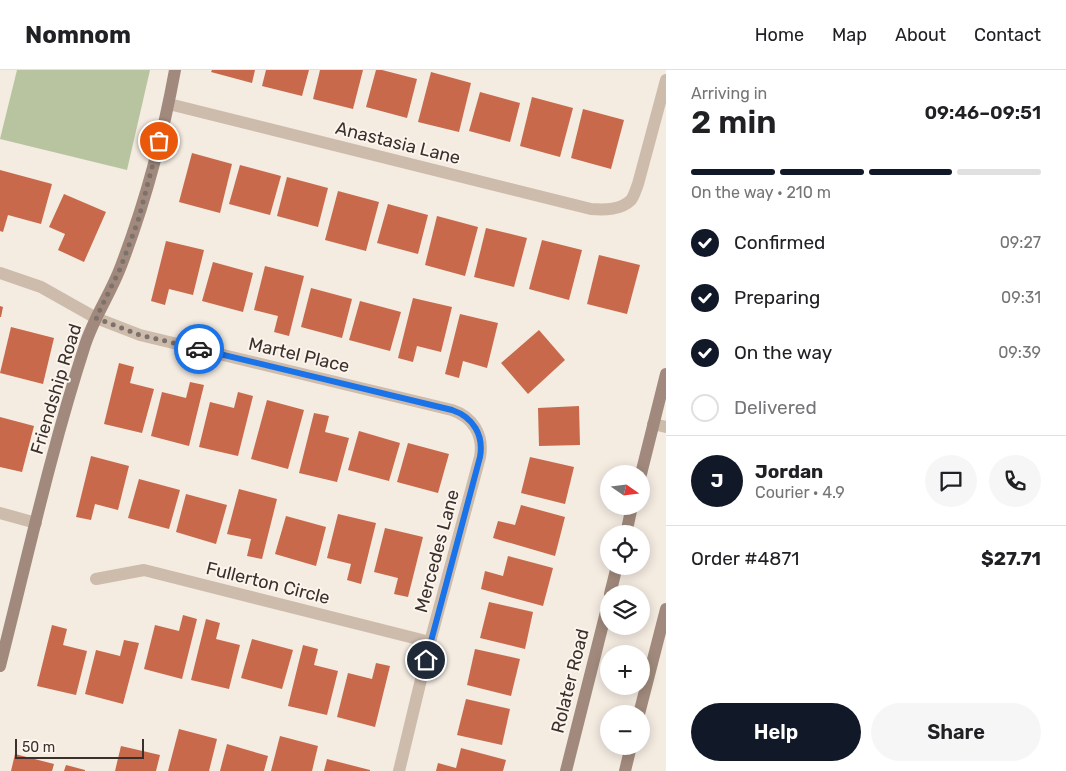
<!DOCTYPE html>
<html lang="en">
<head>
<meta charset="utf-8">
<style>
	:root { --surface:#fff; --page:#f6f6f6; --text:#202124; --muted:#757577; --line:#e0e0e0; --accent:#111827 }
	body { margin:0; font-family:Rubik,sans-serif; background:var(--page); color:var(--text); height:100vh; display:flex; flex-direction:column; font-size:19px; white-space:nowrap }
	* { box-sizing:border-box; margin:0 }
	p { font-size:16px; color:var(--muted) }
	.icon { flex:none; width:28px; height:28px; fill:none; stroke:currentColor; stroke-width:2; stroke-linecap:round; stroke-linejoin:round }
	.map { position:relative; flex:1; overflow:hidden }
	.sheet { display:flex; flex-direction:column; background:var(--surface); width:400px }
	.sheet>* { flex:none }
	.needle { width:32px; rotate:104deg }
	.buttons { position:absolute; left:600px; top:395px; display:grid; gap:10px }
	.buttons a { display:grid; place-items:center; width:50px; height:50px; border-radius:50%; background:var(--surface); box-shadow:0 2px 12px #0003; font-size:25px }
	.scale { position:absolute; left:15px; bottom:12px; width:129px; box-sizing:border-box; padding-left:5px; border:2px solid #3b302b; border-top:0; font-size:14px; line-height:18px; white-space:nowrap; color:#3b302b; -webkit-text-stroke:4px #fbf5ee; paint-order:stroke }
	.pin { position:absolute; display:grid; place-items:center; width:42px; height:42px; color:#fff; margin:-21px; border:2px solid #fff; border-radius:50%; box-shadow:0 1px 5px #0007 }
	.courier { position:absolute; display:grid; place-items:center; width:50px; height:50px; margin:-25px; border:4px solid #1a73e8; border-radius:50%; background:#fff; color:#222; box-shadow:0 1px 6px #0007 }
	.head em { font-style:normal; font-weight:600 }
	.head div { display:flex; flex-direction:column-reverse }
	.head { display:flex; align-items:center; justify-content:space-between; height:85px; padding:0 25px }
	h1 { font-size:32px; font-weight:600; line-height:38px }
	.bar { display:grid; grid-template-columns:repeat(4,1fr); gap:8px 5px; align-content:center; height:60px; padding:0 25px }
	.bar i { height:6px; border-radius:4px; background:var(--line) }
	.bar .active { background:var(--accent) }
	.bar p { grid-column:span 4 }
	.line { display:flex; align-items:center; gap:12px; padding:0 25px; border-top:1px solid var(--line) }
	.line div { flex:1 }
	.round { display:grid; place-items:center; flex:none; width:52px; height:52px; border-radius:26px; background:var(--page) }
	ol { padding:0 25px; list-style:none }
	li { display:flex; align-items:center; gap:15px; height:55px }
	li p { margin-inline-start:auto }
	li .icon { padding:5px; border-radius:50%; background:var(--accent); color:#fff; stroke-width:4 }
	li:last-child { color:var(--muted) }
	li i { width:28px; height:28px; border:2px solid var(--line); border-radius:50% }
	.primary-button { display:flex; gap:10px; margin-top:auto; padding:10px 25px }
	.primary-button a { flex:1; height:58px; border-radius:30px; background:var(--accent); color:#fff; font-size:20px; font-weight:600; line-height:58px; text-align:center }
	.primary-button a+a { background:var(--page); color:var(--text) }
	header { display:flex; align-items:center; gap:30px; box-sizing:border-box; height:70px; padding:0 25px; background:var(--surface); border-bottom:1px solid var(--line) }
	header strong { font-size:24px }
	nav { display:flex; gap:28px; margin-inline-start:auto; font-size:18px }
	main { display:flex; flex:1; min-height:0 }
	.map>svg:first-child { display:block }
	.green { fill:#b8c4a0 }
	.building { fill:#c8694b }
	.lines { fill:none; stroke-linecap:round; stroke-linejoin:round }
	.street { stroke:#cdbbac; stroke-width:12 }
	.secondary { stroke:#a18a7d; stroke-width:12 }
	.done { stroke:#7c716b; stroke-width:5; stroke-dasharray:0 9 }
	.route { stroke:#1a73e8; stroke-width:6 }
	.labels { text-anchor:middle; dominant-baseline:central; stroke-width:4; stroke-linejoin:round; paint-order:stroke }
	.street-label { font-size:18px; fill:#3b302b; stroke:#fbf5ee }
</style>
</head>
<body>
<header>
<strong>Nomnom</strong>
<nav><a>Home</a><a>Map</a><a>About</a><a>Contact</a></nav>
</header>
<main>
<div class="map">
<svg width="666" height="701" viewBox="0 0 666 701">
	<rect width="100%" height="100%" fill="#f4ebe1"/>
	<path class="green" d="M17 0H150L127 100 0 69Z"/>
	<g class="building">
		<path d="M212 0H255L252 13 211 2Z"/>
		<path d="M266 0H309L302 26 262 16Z"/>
		<path d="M320 0H363L353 39 313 29Z"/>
		<path d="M376 0H382L417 9 407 48 366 37Z"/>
		<path d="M431 2 471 13 459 62 418 52Z"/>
		<path d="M480 22 520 33 510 72 469 61Z"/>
		<path d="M532 27 573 38 560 87 520 76Z"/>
		<path d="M583 39 624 50 611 99 571 88Z"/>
		<path d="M192 83 232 94 220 143 179 132Z"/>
		<path d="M240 95 281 106 270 145 229 134Z"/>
		<path d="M0 100 52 114 41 154 8 145 3 162 0 161Z"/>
		<path d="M287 107 328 118 318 157 277 146Z"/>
		<path d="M338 121 379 132 366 181 325 170Z"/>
		<path d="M64 124 106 142 84 192 58 180 65 164 49 157Z"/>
		<path d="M388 134 428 145 418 184 377 173Z"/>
		<path d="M437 146 478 157 465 206 425 195Z"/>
		<path d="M486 158 527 168 514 217 474 207Z"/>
		<path d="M542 170 582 180 569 230 529 219Z"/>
		<path d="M166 171 204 180 193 225 169 219 165 235 151 231Z"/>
		<path d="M599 185 640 195 627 244 587 234Z"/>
		<path d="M213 192 253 203 243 242 202 231Z"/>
		<path d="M265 196 304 206 289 266 274 262 278 246 254 240Z"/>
		<path d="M311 218 352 229 342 268 301 257Z"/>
		<path d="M413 228 452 237 441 282 417 276 413 292 398 288Z"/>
		<path d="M360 231 401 242 390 281 349 270Z"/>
		<path d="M0 236 3 237 1 247H0Z"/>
		<path d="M460 244 498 253 487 298 463 291 459 308 445 304Z"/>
		<path d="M11 257 54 268 43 314 0 303Z"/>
		<path d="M539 260 565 290 528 324 501 293Z"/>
		<path d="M119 293 134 297 130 313 154 319 142 363 104 354Z"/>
		<path d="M190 312 204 315 189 376 151 366 162 322 186 328Z"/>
		<path d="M238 322 253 326 238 386 199 377 210 332 234 338Z"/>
		<path d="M267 330 304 340 288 399 251 389Z"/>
		<path d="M579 336 580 375 539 376 538 338Z"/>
		<path d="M314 343 329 346 325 362 349 368 337 412 299 403Z"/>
		<path d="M0 347 34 356 22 402 0 397Z"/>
		<path d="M359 361 400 373 389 411 348 400Z"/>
		<path d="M408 373 449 384 438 423 397 412Z"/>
		<path d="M91 386 129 396 118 440 95 434 91 450 76 447Z"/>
		<path d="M530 387 574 397 565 434 521 423Z"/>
		<path d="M139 409 180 420 169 459 128 448Z"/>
		<path d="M239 419 277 429 262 489 247 486 251 469 227 464Z"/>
		<path d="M186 424 227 435 216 474 176 462Z"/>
		<path d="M521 435 565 447 555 486 493 468 498 451 515 455Z"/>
		<path d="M338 444 376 453 361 514 347 510 351 494 327 488Z"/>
		<path d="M286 446 326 457 316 496 275 484Z"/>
		<path d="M385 458 423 467 408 527 394 524 398 508 374 502Z"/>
		<path d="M508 486 553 498 543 536 481 519 485 501 503 506Z"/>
		<path d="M489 532 533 542 525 579 480 568Z"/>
		<path d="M183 545 197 549 182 609 144 599 155 555 179 561Z"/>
		<path d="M206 549 220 553 216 569 240 575 229 619 191 610Z"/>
		<path d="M52 555 67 559 63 575 87 581 76 625 37 616Z"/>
		<path d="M252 569 293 580 282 619 241 608Z"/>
		<path d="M124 570 139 573 123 634 85 624 96 580 120 586Z"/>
		<path d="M303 575 318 579 314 595 338 601 327 645 288 636Z"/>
		<path d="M475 579 520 589 511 626 467 615Z"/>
		<path d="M376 593 390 596 375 657 337 647 348 603 372 609Z"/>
		<path d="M466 629 510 639 502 675 457 665Z"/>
		<path d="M179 659 217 669 209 701H168Z"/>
		<path d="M280 666 318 676 312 701H271Z"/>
		<path d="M227 674 268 686 264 701H220Z"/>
		<path d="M121 676 160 685 156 701H115Z"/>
		<path d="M461 678 506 690 503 701H436L438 693 456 698Z"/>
		<path d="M15 684 54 694 52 701H11Z"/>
		<path d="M327 689 370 700V701H324Z"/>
		<path d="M66 695 85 700V701H64Z"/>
	</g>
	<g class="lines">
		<g class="street">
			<path d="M169 34 591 139C605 140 621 140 631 130 634 126 636 119 638 114L666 10"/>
			<path d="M0 203 41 217 96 248 140 265 452 340C473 347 484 365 480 387L430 572 399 701"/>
			<path d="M653 354 666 357"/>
			<path d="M0 443 36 453"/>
			<path d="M96 509 144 500 430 572"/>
		</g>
		<g class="secondary">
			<path d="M641 404 666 304"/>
			<path d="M626 464 632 436"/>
			<path d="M610 524 617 496"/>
			<path d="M0 596C27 489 51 380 85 275 94 247 111 223 121 196 145 133 163 66 175 0"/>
			<path d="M639 644 666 539"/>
			<path d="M566 701 609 530"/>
			<path d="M625 701 631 676"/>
		</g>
	</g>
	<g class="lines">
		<path class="done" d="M159 71 138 151 120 199 96 248 140 265 199 279"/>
		<path class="route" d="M199 279 452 340C473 347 484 365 480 387L426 590"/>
	</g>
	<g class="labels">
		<g class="street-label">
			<text transform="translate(398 73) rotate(14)">Anastasia Lane</text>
			<text transform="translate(299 285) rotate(13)">Martel Place</text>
			<text transform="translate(56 319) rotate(-73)">Friendship Road</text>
			<text transform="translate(437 481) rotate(-75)">Mercedes Lane</text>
			<text transform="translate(268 513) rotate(14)">Fullerton Circle</text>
			<text transform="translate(570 611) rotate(-76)">Rolater Road</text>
		</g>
	</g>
</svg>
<div class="buttons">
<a><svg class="needle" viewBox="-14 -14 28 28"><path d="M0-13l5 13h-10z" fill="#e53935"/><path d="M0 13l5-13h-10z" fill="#757577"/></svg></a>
<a><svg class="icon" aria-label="locate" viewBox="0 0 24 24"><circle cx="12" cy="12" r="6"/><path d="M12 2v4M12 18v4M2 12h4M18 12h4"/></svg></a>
<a><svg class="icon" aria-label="layers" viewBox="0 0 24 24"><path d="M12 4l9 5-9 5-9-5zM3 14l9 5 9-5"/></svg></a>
<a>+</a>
<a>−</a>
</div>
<div class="scale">50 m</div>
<div class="pin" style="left:159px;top:71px;background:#ea580c"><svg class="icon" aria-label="bag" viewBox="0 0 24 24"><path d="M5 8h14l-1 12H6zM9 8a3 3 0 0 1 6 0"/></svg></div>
<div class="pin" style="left:426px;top:590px;background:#1f2937"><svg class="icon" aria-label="home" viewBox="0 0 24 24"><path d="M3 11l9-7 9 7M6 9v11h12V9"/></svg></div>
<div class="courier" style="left:199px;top:279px"><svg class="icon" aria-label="car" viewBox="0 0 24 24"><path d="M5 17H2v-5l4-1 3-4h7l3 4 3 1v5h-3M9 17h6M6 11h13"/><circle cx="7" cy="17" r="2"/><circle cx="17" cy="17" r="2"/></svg></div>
</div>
<section class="sheet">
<div class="head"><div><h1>2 min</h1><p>Arriving in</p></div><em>09:46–09:51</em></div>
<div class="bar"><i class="active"></i><i class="active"></i><i class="active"></i><i></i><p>On the way · 210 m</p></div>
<ol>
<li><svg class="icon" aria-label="check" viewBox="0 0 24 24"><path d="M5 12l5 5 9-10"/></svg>Confirmed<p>09:27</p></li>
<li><svg class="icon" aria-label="check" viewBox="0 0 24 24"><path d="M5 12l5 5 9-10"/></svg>Preparing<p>09:31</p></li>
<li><svg class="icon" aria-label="check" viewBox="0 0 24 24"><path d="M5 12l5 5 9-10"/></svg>On the way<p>09:39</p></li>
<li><i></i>Delivered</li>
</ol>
<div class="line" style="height:90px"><b class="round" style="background:var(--accent);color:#fff">J</b><div><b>Jordan</b><p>Courier · 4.9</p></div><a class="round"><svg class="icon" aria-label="chat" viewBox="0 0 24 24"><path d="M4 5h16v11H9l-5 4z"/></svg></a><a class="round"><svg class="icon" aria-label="phone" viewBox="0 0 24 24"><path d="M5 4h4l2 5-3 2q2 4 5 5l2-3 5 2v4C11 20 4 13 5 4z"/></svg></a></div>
<div class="line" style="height:65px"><div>Order #4871</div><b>$27.71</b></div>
<div class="primary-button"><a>Help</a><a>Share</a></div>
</section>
</main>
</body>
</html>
